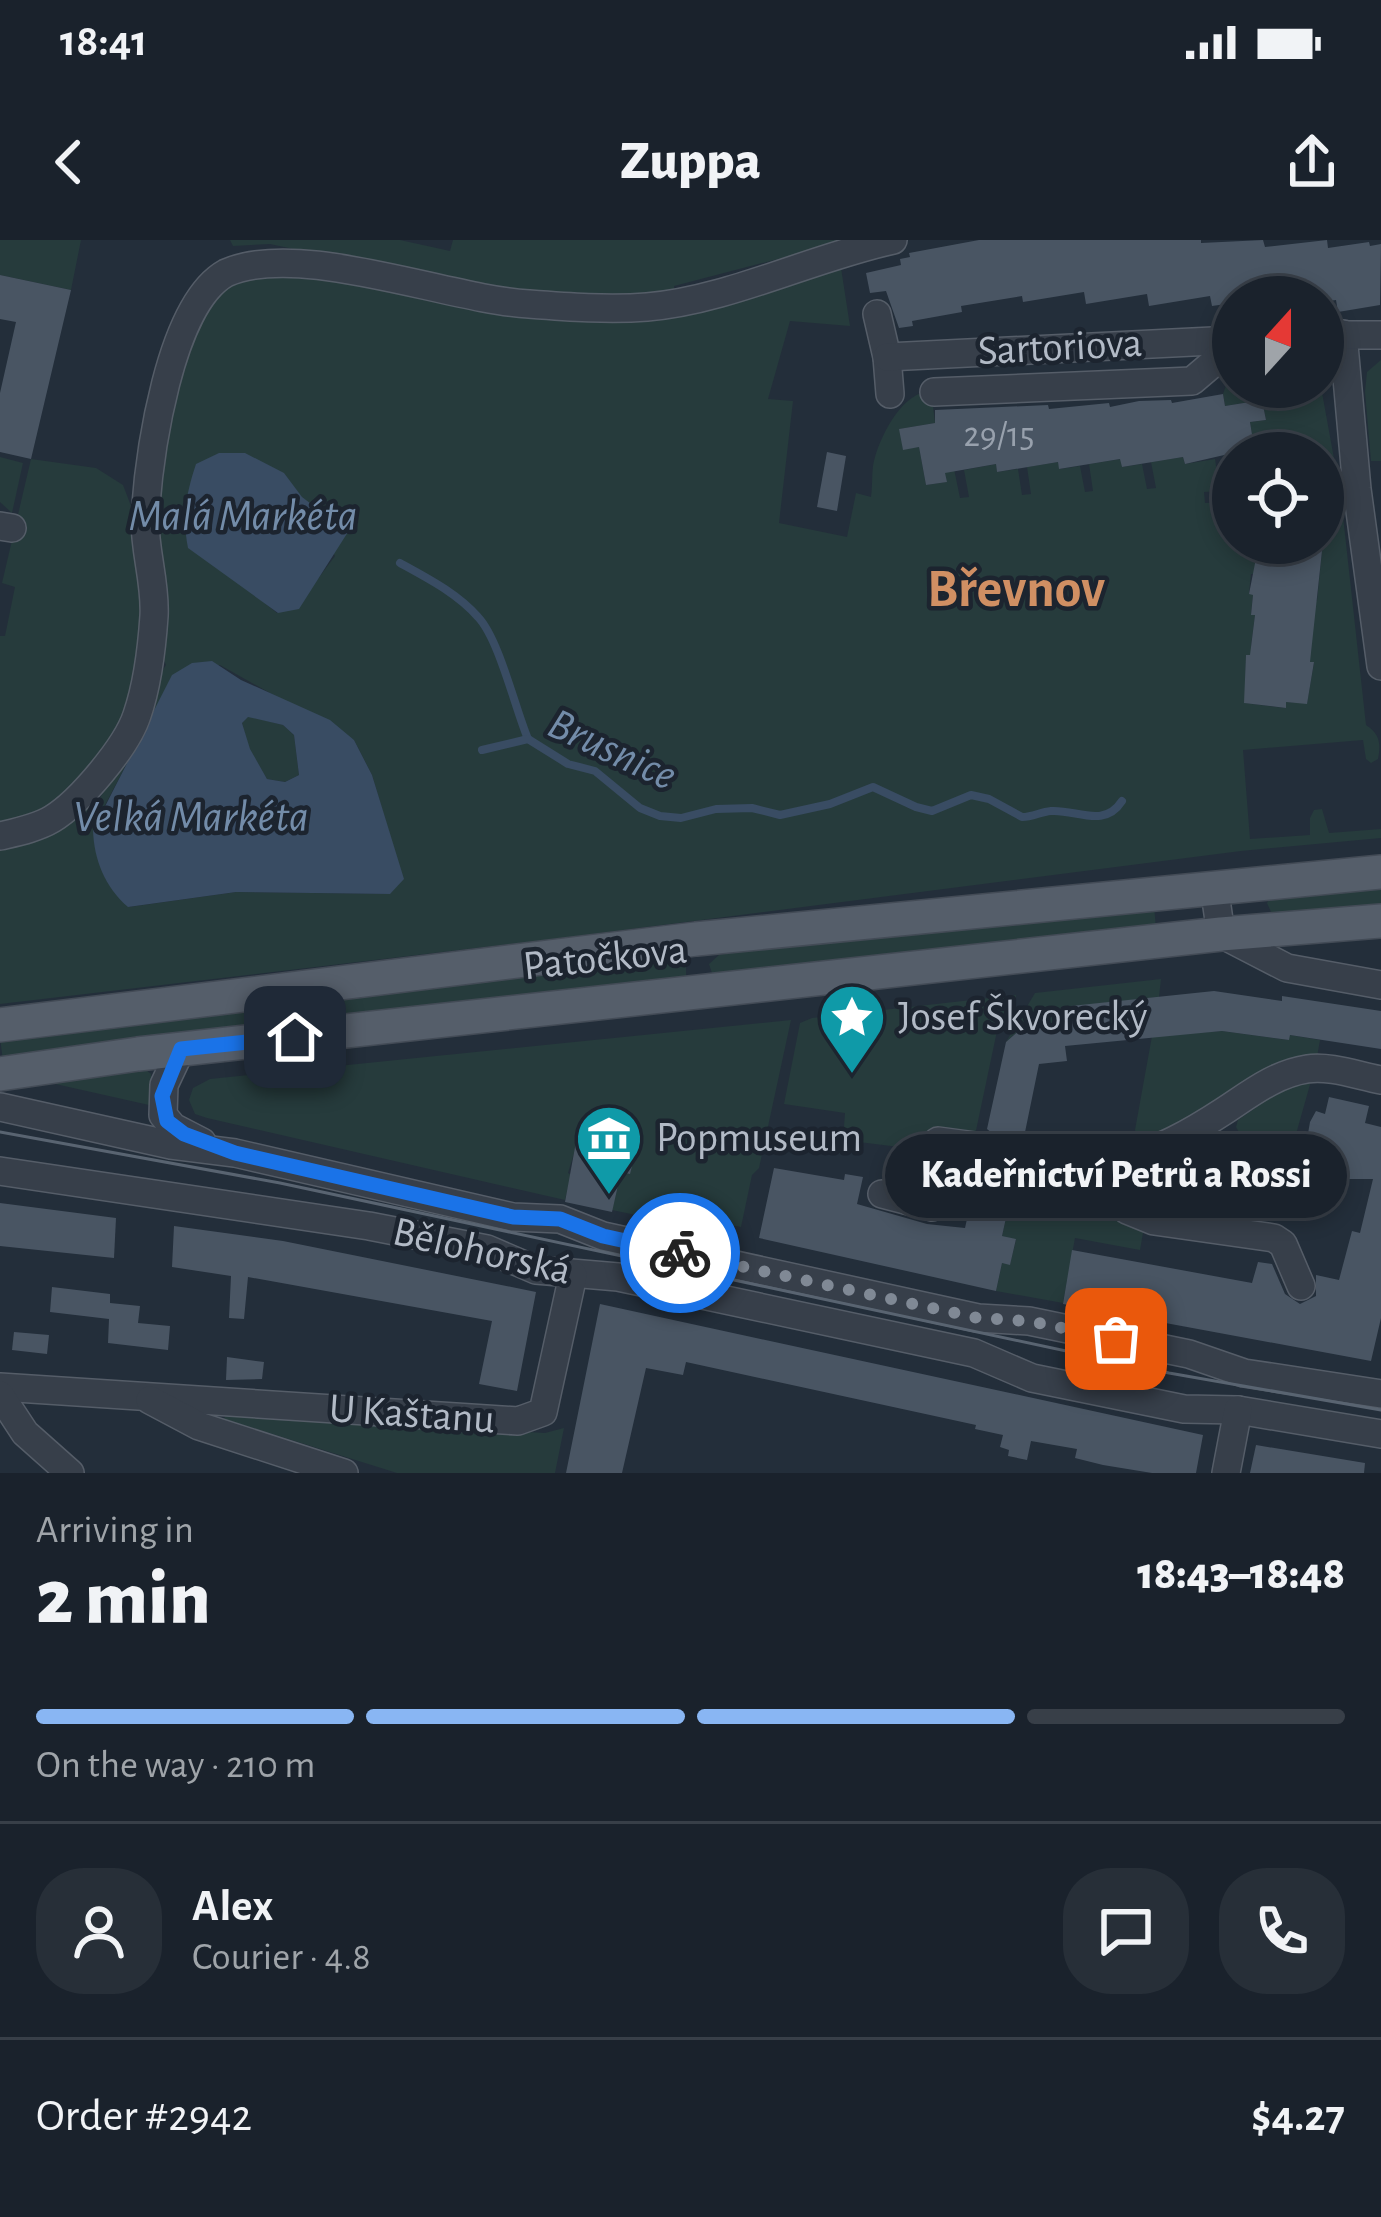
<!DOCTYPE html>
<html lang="en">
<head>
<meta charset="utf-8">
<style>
	:root { --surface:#1a222c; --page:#272f38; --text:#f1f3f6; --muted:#9fa4a9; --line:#383f48; --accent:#89b6f3 }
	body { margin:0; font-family:"Alegreya Sans",sans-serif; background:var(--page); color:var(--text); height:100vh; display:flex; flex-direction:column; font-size:45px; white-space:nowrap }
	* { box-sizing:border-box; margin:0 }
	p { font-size:39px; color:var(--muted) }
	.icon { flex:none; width:66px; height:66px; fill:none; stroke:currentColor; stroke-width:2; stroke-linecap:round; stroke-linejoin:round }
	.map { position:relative; height:1233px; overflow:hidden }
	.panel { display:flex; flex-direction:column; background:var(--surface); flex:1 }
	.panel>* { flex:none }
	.needle { width:78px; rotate:21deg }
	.tools { position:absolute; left:1212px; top:36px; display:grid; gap:24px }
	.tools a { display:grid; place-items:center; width:132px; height:132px; border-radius:50%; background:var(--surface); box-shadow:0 6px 18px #0003,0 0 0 3px var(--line); font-size:60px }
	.pin { position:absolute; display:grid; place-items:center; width:102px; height:102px; color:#fff; margin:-51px; border-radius:24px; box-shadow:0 6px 18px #0006 }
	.courier { position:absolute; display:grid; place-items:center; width:120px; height:120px; margin:-60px; border:9px solid #1a73e8; border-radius:50%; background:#fff; color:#222; box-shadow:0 3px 15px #0007 }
	.bubble { position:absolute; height:84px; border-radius:42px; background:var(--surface); box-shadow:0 6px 18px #0003,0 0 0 3px var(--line); font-size:39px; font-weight:800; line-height:84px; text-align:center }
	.headline em { font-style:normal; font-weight:800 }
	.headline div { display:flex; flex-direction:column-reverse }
	.headline { display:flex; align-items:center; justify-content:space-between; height:204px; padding:0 36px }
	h1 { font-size:78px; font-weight:800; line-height:90px }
	.bar { display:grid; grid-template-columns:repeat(4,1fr); gap:18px 12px; align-content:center; height:144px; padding:0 36px }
	.bar i { height:15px; border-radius:9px; background:var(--line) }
	.bar .active { background:var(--accent) }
	.bar p { grid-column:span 4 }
	.line { display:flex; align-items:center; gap:30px; padding:0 36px; border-top:3px solid var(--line) }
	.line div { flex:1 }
	.round { display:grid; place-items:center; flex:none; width:126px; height:126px; border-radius:48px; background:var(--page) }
	.status { display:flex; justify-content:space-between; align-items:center; height:84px; padding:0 60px; background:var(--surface); direction:ltr }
	.status svg { height:33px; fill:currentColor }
	header { display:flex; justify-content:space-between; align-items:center; height:156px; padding:0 36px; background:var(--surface); font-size:54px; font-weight:800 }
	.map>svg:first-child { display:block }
	.green { fill:#263b3c; fill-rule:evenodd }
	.water { fill:#394c63; fill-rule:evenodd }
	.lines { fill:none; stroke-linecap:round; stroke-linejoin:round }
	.stream { stroke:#394c63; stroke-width:8 }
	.building { fill:#495563 }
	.minor-casing { stroke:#555d68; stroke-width:30 }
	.major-casing { stroke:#434b56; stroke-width:36 }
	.minor { stroke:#373f4a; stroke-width:27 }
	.major { stroke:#555e6a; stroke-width:33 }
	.tram { stroke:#596471; stroke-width:3 }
	.done { stroke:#808995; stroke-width:12; stroke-dasharray:0 21.6 }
	.route { stroke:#1a73e8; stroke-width:15 }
	.labels { text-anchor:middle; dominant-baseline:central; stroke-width:9; stroke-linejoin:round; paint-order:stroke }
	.number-label { font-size:36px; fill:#98a1ad }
	.street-label { font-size:42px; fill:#b2bac6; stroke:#1c242f }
	.poi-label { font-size:42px; fill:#b2bac6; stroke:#1c242f; text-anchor:start }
	.water-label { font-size:45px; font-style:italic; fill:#738ca9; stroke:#1c242f }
	.district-label { font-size:54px; font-weight:bold; fill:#d08f63; stroke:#1c242f }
</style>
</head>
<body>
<div class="status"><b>18:41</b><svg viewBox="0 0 49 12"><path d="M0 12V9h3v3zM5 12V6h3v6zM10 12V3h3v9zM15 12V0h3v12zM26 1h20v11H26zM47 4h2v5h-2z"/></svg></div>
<header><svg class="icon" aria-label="back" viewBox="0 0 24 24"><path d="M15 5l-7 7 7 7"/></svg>Zuppa<svg class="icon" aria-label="share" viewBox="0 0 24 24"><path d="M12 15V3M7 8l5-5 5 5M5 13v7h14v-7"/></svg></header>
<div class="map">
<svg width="1381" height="1233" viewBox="0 0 1381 1233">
	<rect width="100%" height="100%" fill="#232e3a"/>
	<g class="green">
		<path d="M0 0H81L71 50 0 35Z"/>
		<path d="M230 0H400L450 11 453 0H851L674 46V55L526 58 270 4 233 6Z"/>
		<path d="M263 27 521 71 780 40 841 28 850 86 790 81 768 159 793 161 779 283 847 297 856 253 871 257C873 244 871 229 875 217 883 191 902 154 931 150L935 183 900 189 903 209 919 207 926 245 946 242 943 221 952 219 960 258 969 257 964 230 996 224 997 232 1018 229 1022 255 1031 254 1027 227 1058 222 1060 229 1080 226 1085 252 1093 251 1089 224 1121 219 1122 227 1142 224 1147 249 1156 248 1151 222 1183 217 1185 224 1215 219 1220 251 1204 252 1205 263 1233 262V303H1259V334H1251L1249 353 1253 355 1251 374 1255 375 1251 406 1254 416H1246L1245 463 1285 468 1286 462 1307 463 1314 423 1306 421 1311 412 1313 361H1317L1322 311 1318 310 1319 303H1323V259L1341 258 1366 485C1380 494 1381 504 1378 519L1371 523 1366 519 1363 500 1243 510 1250 599 1310 595V578L1314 570 1322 569 1329 593 1381 589V598L1241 611 545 700 0 764V606L88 562 98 561 132 506 159 449 155 442 166 425 160 411 168 387 153 280 166 180 206 62 238 35ZM219 213C289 215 305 262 335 316L317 340 277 373 237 341ZM220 425 354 500 372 535 403 639 389 654 236 652 129 667 102 571 173 435Z"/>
		<path d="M1381 120V221H1371L1365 152 1367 132Z"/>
		<path d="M1233 126V147H1321L1339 246 1323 247V213H1255L1250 182 1266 180 1262 160 1225 166 1223 154Z"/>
		<path d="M0 217 23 223 12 273 0 262Z"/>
		<path d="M31 219 96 228 123 245 136 279 148 372 128 477 55 569 0 586V396H5L15 347 2 343Z"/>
		<path d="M248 476 283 485 294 495 299 535 285 542 267 539 249 509 242 483Z"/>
		<path d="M1381 643V667L1281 676 1271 672 1267 663 1273 653Z"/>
		<path d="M1154 665 1156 689 722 738 712 733 709 724 719 715 738 712Z"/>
		<path d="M670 719 686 727V736L677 743 3 822 0 797Z"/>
		<path d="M1161 739 1159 757 1061 768 1063 783 1023 787 1006 802 1035 753Z"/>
		<path d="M1016 755V765L997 791 974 900 915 909 843 900 845 873 784 864 800 783 812 778Z"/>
		<path d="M791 780 759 928 752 935 741 987 714 982 712 991 612 970 621 932 581 890 568 933 571 935 565 960 207 878 195 874 189 860 193 848 210 839Z"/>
		<path d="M1222 791 1288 800 1290 795 1320 800 1317 817 1140 905 1135 890 1152 796Z"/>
		<path d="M146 830 151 834 149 865 42 841Z"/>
		<path d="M1311 841 1278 958 1287 903 1241 896 1236 887 1238 880 1285 848Z"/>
		<path d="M1018 923 1110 936 1144 987 1140 1010 1075 998 1063 1063 996 1051 1002 1023 1010 1024 1016 1000 1002 996Z"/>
		<path d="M227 1173 545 1193 564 1188 555 1233H397L224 1179Z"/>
	</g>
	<g class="water">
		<path d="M219 213H245L284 233 302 257 348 292 299 369 278 373 188 308C182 277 186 254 196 224Z"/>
		<path d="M212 421 241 440 330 480 354 500 372 535 404 639 390 654 236 652 128 667C105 647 94 620 93 590L172 435 192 423ZM248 477 283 485 294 495 299 535 285 542 267 539 250 509 242 483Z"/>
	</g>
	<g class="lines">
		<g class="stream">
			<path d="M400 323C427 338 457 353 478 377 499 399 515 468 528 499"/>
			<path d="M482 510 528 499 568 524 595 531 640 568 660 576 681 578 716 569 752 568 780 575 830 564 873 547 916 567 932 571 971 555 989 559 1022 577C1033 577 1040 572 1051 571 1076 569 1104 589 1122 561"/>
		</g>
	</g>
	<g class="building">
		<path d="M979 0H1201V3L1263 0 1265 7 1327 0 1328 8 1369 2 1370 6 1381 4 1380 65 1338 72 1336 60 1323 62V57H1233V63L1212 66 1210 56 1149 66 1147 54 1086 64 1084 52 1023 62 1022 56 961 66 962 72 912 81 913 86 899 88 886 51 870 53 866 33 901 25 900 19 910 17 909 13Z"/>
		<path d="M0 35 71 50 31 219 0 212V153L16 82 0 79Z"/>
		<path d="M1223 154 1225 166 1262 160 1266 180 1250 182 1255 213H1233L1185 224 1183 217 1122 227 1120 219 1059 229 1058 222 997 232 996 224 945 233 947 242 926 245 919 207 903 210 899 189 935 183V170L1048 165 1049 169 1109 163 1110 167 1139 161 1171 160 1172 163Z"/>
		<path d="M827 212 846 216 837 271 817 267Z"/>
		<path d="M1259 303H1319L1318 310 1322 311 1310 422H1314L1307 464 1286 462V468L1244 463 1246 415H1250L1255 375H1251L1253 355 1249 354Z"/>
		<path d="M1214 751 1282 761V756L1381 771V809L1290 795 1289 800 1222 791 1065 806 1067 821 1039 824 1024 897 1013 898 1003 910 1004 922 1016 933 1002 996 1016 999 1010 1025 1002 1023 996 1051 759 998 774 928 844 940 845 934 863 937 857 964 927 984 965 988 979 925 991 923 1001 910 999 899 987 889 1006 802 1023 787 1063 783 1061 767Z"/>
		<path d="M1329 857 1369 866 1365 883 1381 887V1078L1371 1121 1063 1064 1072 1010 1252 1043 1258 1022 1272 1024 1285 1054 1300 1064 1316 1056V1035L1339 1040 1352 991 1360 993 1373 939H1349L1302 928 1310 882 1316 871 1325 874Z"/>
		<path d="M578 891 637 906 630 934 621 932 612 972 565 962Z"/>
		<path d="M1163 925 1280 939 1278 958 1289 961 1287 981 1159 963 1142 957V941L1147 942 1148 930Z"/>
		<path d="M0 963 116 978 114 1018 0 1006Z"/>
		<path d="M174 986 283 1001 536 1052 517 1151 479 1144 492 1081 248 1037 244 1079 229 1078 231 1036 172 1027Z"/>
		<path d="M52 1047 110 1054V1063L140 1066 138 1083 170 1086 168 1110 108 1103 109 1079 50 1072Z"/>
		<path d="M600 1064 1203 1195 1196 1233H1152L1103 1225 1075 1218 1077 1209 1031 1201 1027 1220 1008 1216 1009 1210 1000 1207 1003 1195 975 1189 976 1185 686 1122 683 1135 646 1128 622 1233H566Z"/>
		<path d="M14 1092 49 1095 47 1114 12 1110Z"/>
		<path d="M227 1117 264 1122 262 1139 226 1140Z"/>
		<path d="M1256 1205 1365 1223 1364 1233H1250Z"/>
	</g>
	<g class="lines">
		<defs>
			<g id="minor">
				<path d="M877 74 887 117 890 154"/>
				<path d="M1343 94 1357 249 1381 426"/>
				<path d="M1323 95H1381"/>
				<path d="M887 117 1233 100"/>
				<path d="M934 152 1192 141 1212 124 1231 100"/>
				<path d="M0 286 12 288"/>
				<path d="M0 596C17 592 37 588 52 579 80 562 127 506 137 475 147 446 152 406 154 376 156 343 144 310 145 277 149 215 169 65 226 33 300 0 450 60 529 64 568 67 609 70 647 67 726 61 814 17 893 0"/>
				<path d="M1214 646 1221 694 1287 728 1381 745"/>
				<path d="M181 809 164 845 163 875 173 887 202 902"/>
				<path d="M0 867 171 905 235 913 513 977 560 979 603 996 978 1078 1029 1081 1189 1114 1244 1133 1381 1154"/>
				<path d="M1020 915C1104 935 1152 918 1224 871 1250 854 1275 834 1307 829 1329 825 1359 836 1381 840"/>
				<path d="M1127 918 1123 953 1127 970 1154 981 1274 998 1283 1004 1301 1046"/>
				<path d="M0 931 369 986 487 1009 536 1030 618 1037 974 1113 1032 1138 1184 1169 1238 1170 1381 1194"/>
				<path d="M882 954 932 967"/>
				<path d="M906 960 916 918 938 901 983 907"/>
				<path d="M0 1147 518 1181 543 1172 573 1035"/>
				<path d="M0 1155 25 1193 70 1233"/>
				<path d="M150 1160 199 1186 344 1233"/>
				<path d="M1226 1233 1238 1170"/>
			</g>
			<g id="major">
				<path d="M0 785 696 699 1381 632"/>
				<path d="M0 834 138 814 1221 694 1381 681"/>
			</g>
		</defs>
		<use href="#minor" class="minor-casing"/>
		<use href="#major" class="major-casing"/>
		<use href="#minor" class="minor"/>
		<use href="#major" class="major"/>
		<path class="tram" d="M0 892 280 943 1169 1133 1381 1170"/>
	</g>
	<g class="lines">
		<path class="done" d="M680 1013 978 1078 1029 1081 1116 1099"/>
		<path class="route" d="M295 797 181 809 162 856 167 881 184 894 235 913 513 977 560 979 603 996 680 1013"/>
	</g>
	<defs>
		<symbol id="sight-pin" viewBox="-11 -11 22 30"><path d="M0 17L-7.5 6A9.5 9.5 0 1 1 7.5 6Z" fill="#0f9aa8" stroke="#1c242f"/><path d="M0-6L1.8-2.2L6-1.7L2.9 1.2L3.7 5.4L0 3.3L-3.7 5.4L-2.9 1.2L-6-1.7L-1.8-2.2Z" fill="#fff"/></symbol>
		<symbol id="museum-pin" viewBox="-11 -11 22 30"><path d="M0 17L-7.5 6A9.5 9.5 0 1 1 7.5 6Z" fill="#0f9aa8" stroke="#1c242f"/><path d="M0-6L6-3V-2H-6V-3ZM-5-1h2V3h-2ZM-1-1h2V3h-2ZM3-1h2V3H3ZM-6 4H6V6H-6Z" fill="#fff"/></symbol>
	</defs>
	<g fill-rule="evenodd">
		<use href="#sight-pin" x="814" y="739" width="76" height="104"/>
		<use href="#museum-pin" x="571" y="860" width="76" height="104"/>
	</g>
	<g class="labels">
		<g class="number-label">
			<text x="999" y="195">29/15</text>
		</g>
		<g class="street-label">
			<text transform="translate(1060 107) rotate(-3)">Sartoriova</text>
			<text transform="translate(605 718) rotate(-6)">Patočkova</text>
			<text transform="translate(482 1011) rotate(13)">Bělohorská</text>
			<text transform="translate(412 1174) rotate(4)">U Kaštanu</text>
		</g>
		<g class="poi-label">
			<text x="898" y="777">Josef Škvorecký</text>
			<text x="656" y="898">Popmuseum</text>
		</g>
		<g class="water-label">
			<text x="243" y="276">Malá Markéta</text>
			<text transform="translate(612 510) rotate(25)">Brusnice</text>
			<text x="191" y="577">Velká Markéta</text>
		</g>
		<g class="district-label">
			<text x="1016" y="350">Břevnov</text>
		</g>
	</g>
</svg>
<div class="tools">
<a><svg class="needle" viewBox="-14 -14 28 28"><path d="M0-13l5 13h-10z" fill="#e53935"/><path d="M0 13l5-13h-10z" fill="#9fa4a9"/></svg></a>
<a><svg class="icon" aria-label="locate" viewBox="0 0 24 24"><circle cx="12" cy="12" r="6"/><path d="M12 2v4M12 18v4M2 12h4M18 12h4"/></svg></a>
</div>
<div class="pin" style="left:1116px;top:1099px;background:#ea580c"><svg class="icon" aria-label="bag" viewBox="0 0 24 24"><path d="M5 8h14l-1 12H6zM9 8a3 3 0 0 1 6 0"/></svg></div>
<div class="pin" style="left:295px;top:797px;background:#1f2937"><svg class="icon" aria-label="home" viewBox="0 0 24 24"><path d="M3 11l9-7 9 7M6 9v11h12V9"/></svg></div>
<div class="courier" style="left:680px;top:1013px"><svg class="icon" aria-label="bike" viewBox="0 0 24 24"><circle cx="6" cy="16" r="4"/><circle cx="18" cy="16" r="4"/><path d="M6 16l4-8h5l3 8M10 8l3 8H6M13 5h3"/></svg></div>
<div class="bubble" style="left:885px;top:894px;width:462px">Kadeřnictví Petrů a Rossi</div>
</div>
<section class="panel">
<div class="headline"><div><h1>2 min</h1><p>Arriving in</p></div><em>18:43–18:48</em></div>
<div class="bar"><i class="active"></i><i class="active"></i><i class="active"></i><i></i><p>On the way · 210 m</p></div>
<div class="line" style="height:216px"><a class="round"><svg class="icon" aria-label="person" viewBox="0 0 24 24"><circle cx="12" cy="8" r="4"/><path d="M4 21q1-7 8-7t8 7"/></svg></a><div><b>Alex</b><p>Courier · 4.8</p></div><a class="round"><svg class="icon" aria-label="chat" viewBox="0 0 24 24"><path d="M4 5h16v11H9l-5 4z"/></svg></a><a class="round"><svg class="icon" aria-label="phone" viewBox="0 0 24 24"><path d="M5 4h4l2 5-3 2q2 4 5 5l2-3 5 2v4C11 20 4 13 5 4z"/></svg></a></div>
<div class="line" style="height:156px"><div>Order #2942</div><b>$4.27</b></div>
</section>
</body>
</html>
